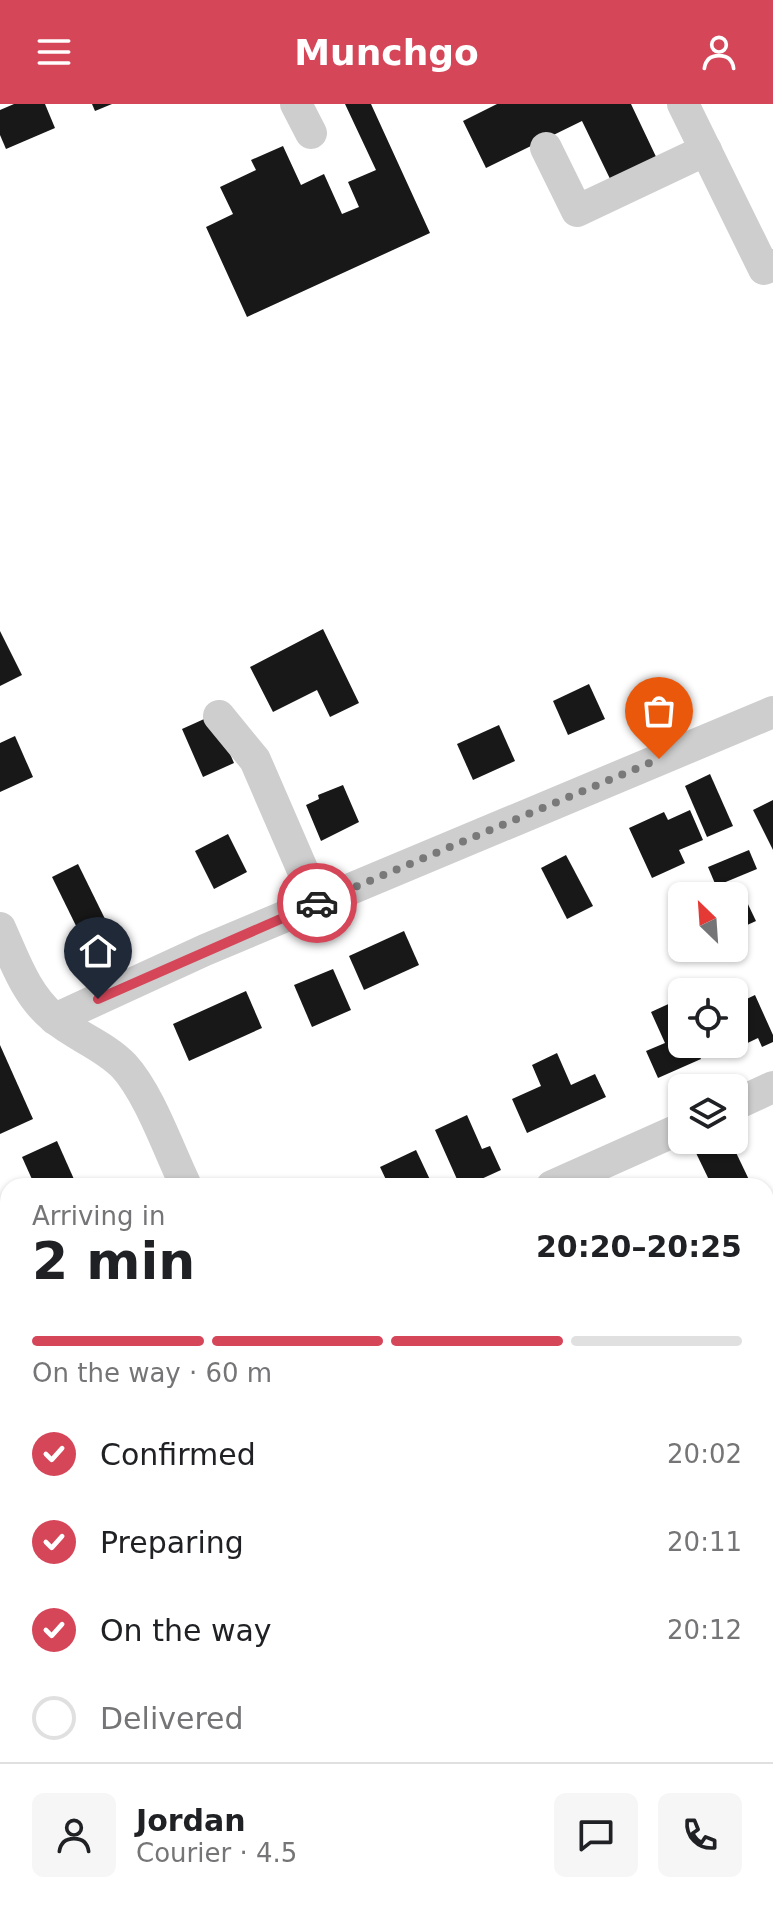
<!DOCTYPE html>
<html lang="en">
<head>
<meta charset="utf-8">
<style>
	:root { --surface:#fff; --page:#f6f6f6; --text:#202124; --muted:#757577; --line:#e0e0e0; --accent:#d54659 }
	body { margin:0; font-family:"DejaVu Sans",sans-serif; background:var(--page); color:var(--text); height:100vh; display:flex; flex-direction:column; font-size:30px; white-space:nowrap }
	* { box-sizing:border-box; margin:0 }
	p { font-size:26px; color:var(--muted) }
	.icon { flex:none; width:44px; height:44px; fill:none; stroke:currentColor; stroke-width:2; stroke-linecap:round; stroke-linejoin:round }
	.map { position:relative; flex:1; overflow:hidden }
	.side { position:absolute; left:0px; top:1074px; width:774px; height:746px; display:flex; flex-direction:column; background:var(--surface); border-radius:24px 24px 0 0; box-shadow:0 2px 6px #0004 }
	.side>* { flex:none }
	.needle { width:52px; rotate:335deg }
	.buttons { position:absolute; left:668px; top:778px; display:grid; gap:16px }
	.buttons a { display:grid; place-items:center; width:80px; height:80px; border-radius:12px; background:var(--surface); box-shadow:0 2px 6px #0004; font-size:40px }
	.pin { position:absolute; display:grid; place-items:center; width:68px; height:68px; color:#fff; margin:-82px -34px; border-radius:50% 50% 50% 0; rotate:-45deg; box-shadow:0 0 8px #0007 }
	.pin .icon { rotate:45deg }
	.courier { position:absolute; display:grid; place-items:center; width:80px; height:80px; margin:-40px; border:6px solid #d54659; border-radius:50%; background:#fff; color:#222; box-shadow:0 2px 10px #0007 }
	.overview em { font-style:normal; font-weight:800 }
	.overview div { display:flex; flex-direction:column-reverse }
	.overview { display:flex; align-items:center; justify-content:space-between; height:136px; padding:0 32px }
	h1 { font-size:52px; font-weight:800; line-height:60px }
	.bar { display:grid; grid-template-columns:repeat(4,1fr); gap:12px 8px; align-content:center; height:96px; padding:0 32px }
	.bar i { height:10px; border-radius:6px; background:var(--line) }
	.bar .selected { background:var(--accent) }
	.bar p { grid-column:span 4 }
	.line { display:flex; align-items:center; gap:20px; padding:0 32px; border-top:2px solid var(--line) }
	.line div { flex:1 }
	.round { display:grid; place-items:center; flex:none; width:84px; height:84px; border-radius:12px; background:var(--page) }
	ol { padding:0 32px; list-style:none }
	li { display:flex; align-items:center; gap:24px; height:88px }
	li p { margin-inline-start:auto }
	li .icon { padding:8px; border-radius:50%; background:var(--accent); color:#fff; stroke-width:4 }
	li:last-child { color:var(--muted) }
	li i { width:44px; height:44px; border:4px solid var(--line); border-radius:50% }
	header { display:flex; justify-content:space-between; align-items:center; height:104px; padding:0 32px; background:var(--accent); color:#fff; font-size:36px; font-weight:800 }
	.map>svg:first-child { display:block }
	.building { fill:#181818 }
	.lines { fill:none; stroke-linecap:round; stroke-linejoin:round }
	.minor { stroke:#cecece; stroke-width:32 }
	.done { stroke:#797979; stroke-width:8; stroke-dasharray:0 14.4 }
	.route { stroke:#d54659; stroke-width:10 }
</style>
</head>
<body>
<header><svg class="icon" aria-label="menu" viewBox="0 0 24 24"><path d="M4 6h16M4 12h16M4 18h16"/></svg>Munchgo<svg class="icon" aria-label="person" viewBox="0 0 24 24"><circle cx="12" cy="8" r="4"/><path d="M4 21q1-7 8-7t8 7"/></svg></header>
<div class="map">
<svg width="773" height="1819" viewBox="0 0 773 1819">
	<rect width="100%" height="100%" fill="#fff"/>
	<g class="building">
		<path d="M14 0H45L55 24 6 45 0 31V6Z"/>
		<path d="M92 0H112L95 7Z"/>
		<path d="M345 0H371L430 129 247 213 206 123 233 110 220 83 256 66 251 56 283 42 301 81 324 70 342 110 359 103 348 78 376 66Z"/>
		<path d="M497 0H631L659 59 613 81 582 17 486 64 463 17Z"/>
		<path d="M323 525 359 599 330 613 317 586 273 608 250 563Z"/>
		<path d="M0 527 22 571 0 582Z"/>
		<path d="M589 580 605 615 568 631 553 597Z"/>
		<path d="M213 611 234 659 203 673 182 625Z"/>
		<path d="M499 621 515 657 473 676 457 640Z"/>
		<path d="M15 632 33 673 0 688V639Z"/>
		<path d="M710 670 733 722 707 733 685 682Z"/>
		<path d="M343 681 359 718 321 737 306 701 319 695 318 691Z"/>
		<path d="M773 696V746L753 706Z"/>
		<path d="M690 706 703 736 679 746 685 759 652 774 629 724 664 708 668 716Z"/>
		<path d="M228 730 247 768 214 785 195 747Z"/>
		<path d="M749 746 757 765 716 782 708 763Z"/>
		<path d="M566 751 593 802 567 815 541 764Z"/>
		<path d="M78 760 108 821 82 834 52 773Z"/>
		<path d="M745 794 756 817 734 827V799Z"/>
		<path d="M404 827 419 861 364 886 349 852Z"/>
		<path d="M333 865 351 906 312 923 294 881Z"/>
		<path d="M246 887 262 924 189 957 173 920Z"/>
		<path d="M755 891 773 931V938L762 943 758 934 735 945 734 901Z"/>
		<path d="M675 897 682 913V940H694L701 955 658 974 646 947 665 939 651 908Z"/>
		<path d="M0 941 33 1015 0 1030Z"/>
		<path d="M557 949 571 981 595 970 606 993 527 1029 512 995 541 982 532 961Z"/>
		<path d="M467 1011 482 1045 490 1042 501 1066 466 1082H460L435 1026Z"/>
		<path d="M723 1036H730L752 1082H712L696 1049Z"/>
		<path d="M57 1037 77 1082H35L22 1053Z"/>
		<path d="M416 1046 433 1082H389L380 1063Z"/>
		<path d="M8 1208V1270L0 1255V1213Z"/>
		<path d="M769 1398 773 1407V1431L766 1434V1399Z"/>
		<path d="M8 1480V1512L0 1516V1484Z"/>
		<path d="M766 1608 773 1623 766 1627Z"/>
		<path d="M2 1740 8 1752V1792L0 1795V1741Z"/>
		<path d="M773 1799V1819H769L766 1802Z"/>
		<path d="M232 1812H276L279 1819H216Z"/>
		<path d="M410 1812H460L464 1819H413Z"/>
	</g>
	<g class="lines">
		<g class="minor">
			<path d="M296 0 311 29"/>
			<path d="M683 0 764 165 773 161"/>
			<path d="M546 44 577 107 706 46"/>
			<path d="M219 612 255 656 317 799"/>
			<path d="M0 824C14 855 26 891 53 913 75 932 104 941 124 962 149 989 169 1047 186 1082"/>
			<path d="M55 915 205 846 773 608"/>
			<path d="M734 1001 773 983"/>
			<path d="M552 1082 682 1024"/>
			<path d="M0 1331 8 1327"/>
			<path d="M766 1505 773 1501"/>
			<path d="M0 1628 8 1646"/>
			<path d="M519 1812 522 1819"/>
			<path d="M56 1819 70 1812"/>
		</g>
	</g>
	<g class="lines">
		<path class="done" d="M317 799 659 655"/>
		<path class="route" d="M98 895 317 799"/>
	</g>
</svg>
<div class="buttons">
<a><svg class="needle" viewBox="-14 -14 28 28"><path d="M0-13l5 13h-10z" fill="#e53935"/><path d="M0 13l5-13h-10z" fill="#757577"/></svg></a>
<a><svg class="icon" aria-label="locate" viewBox="0 0 24 24"><circle cx="12" cy="12" r="6"/><path d="M12 2v4M12 18v4M2 12h4M18 12h4"/></svg></a>
<a><svg class="icon" aria-label="layers" viewBox="0 0 24 24"><path d="M12 4l9 5-9 5-9-5zM3 14l9 5 9-5"/></svg></a>
</div>
<div class="pin" style="left:659px;top:655px;background:#ea580c"><svg class="icon" aria-label="bag" viewBox="0 0 24 24"><path d="M5 8h14l-1 12H6zM9 8a3 3 0 0 1 6 0"/></svg></div>
<div class="pin" style="left:98px;top:895px;background:#1f2937"><svg class="icon" aria-label="home" viewBox="0 0 24 24"><path d="M3 11l9-7 9 7M6 9v11h12V9"/></svg></div>
<div class="courier" style="left:317px;top:799px"><svg class="icon" aria-label="car" viewBox="0 0 24 24"><path d="M5 17H2v-5l4-1 3-4h7l3 4 3 1v5h-3M9 17h6M6 11h13"/><circle cx="7" cy="17" r="2"/><circle cx="17" cy="17" r="2"/></svg></div>
<section class="side">
<div class="overview"><div><h1>2 min</h1><p>Arriving in</p></div><em>20:20–20:25</em></div>
<div class="bar"><i class="selected"></i><i class="selected"></i><i class="selected"></i><i></i><p>On the way · 60 m</p></div>
<ol>
<li><svg class="icon" aria-label="check" viewBox="0 0 24 24"><path d="M5 12l5 5 9-10"/></svg>Confirmed<p>20:02</p></li>
<li><svg class="icon" aria-label="check" viewBox="0 0 24 24"><path d="M5 12l5 5 9-10"/></svg>Preparing<p>20:11</p></li>
<li><svg class="icon" aria-label="check" viewBox="0 0 24 24"><path d="M5 12l5 5 9-10"/></svg>On the way<p>20:12</p></li>
<li><i></i>Delivered</li>
</ol>
<div class="line" style="height:144px"><a class="round"><svg class="icon" aria-label="person" viewBox="0 0 24 24"><circle cx="12" cy="8" r="4"/><path d="M4 21q1-7 8-7t8 7"/></svg></a><div><b>Jordan</b><p>Courier · 4.5</p></div><a class="round"><svg class="icon" aria-label="chat" viewBox="0 0 24 24"><path d="M4 5h16v11H9l-5 4z"/></svg></a><a class="round"><svg class="icon" aria-label="phone" viewBox="0 0 24 24"><path d="M5 4h4l2 5-3 2q2 4 5 5l2-3 5 2v4C11 20 4 13 5 4z"/></svg></a></div>
</section>
</div>
</body>
</html>
